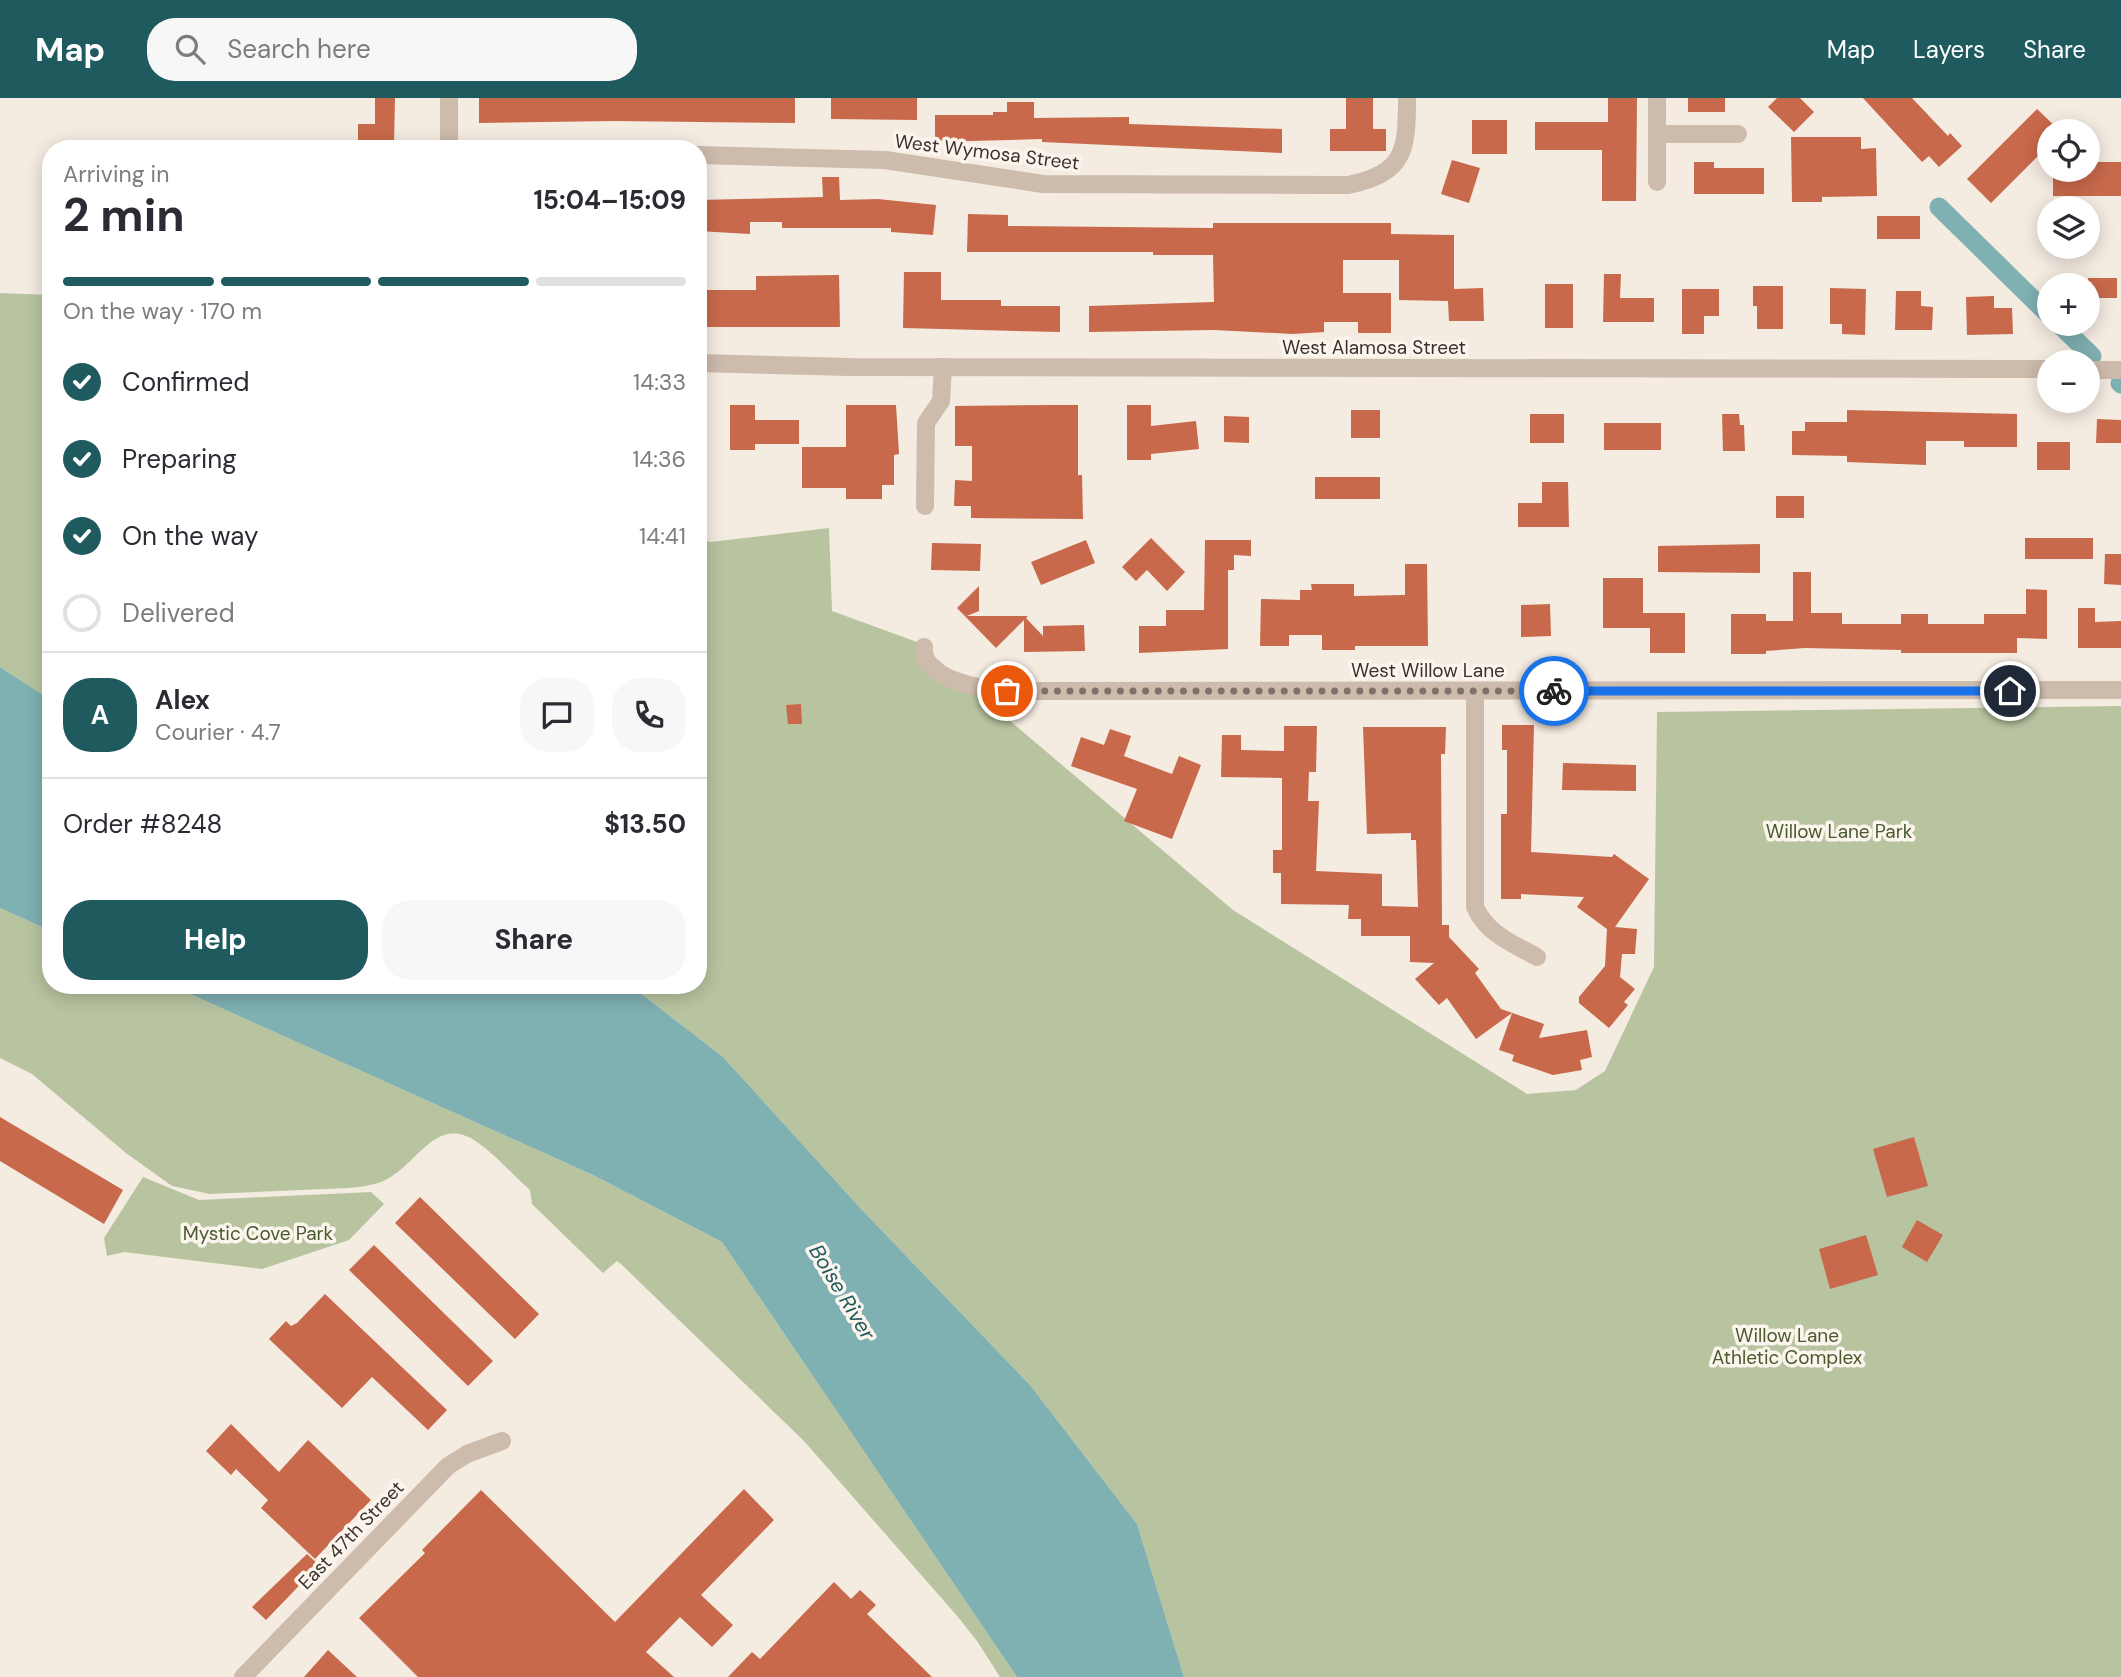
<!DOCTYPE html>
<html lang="en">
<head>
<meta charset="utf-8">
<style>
	:root { --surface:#fff; --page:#f7f7f7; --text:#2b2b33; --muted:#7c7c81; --line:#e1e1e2; --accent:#1f5a5e }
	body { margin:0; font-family:"DM Sans",sans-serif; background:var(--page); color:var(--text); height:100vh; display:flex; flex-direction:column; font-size:26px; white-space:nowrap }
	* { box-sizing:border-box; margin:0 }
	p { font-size:23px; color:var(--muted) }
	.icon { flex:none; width:38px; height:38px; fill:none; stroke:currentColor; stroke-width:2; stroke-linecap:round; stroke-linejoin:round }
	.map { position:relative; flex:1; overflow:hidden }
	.sheet { position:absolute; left:42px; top:42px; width:665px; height:854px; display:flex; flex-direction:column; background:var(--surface); border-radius:28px; box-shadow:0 4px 18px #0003 }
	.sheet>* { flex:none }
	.controls { position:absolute; left:2037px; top:21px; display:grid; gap:14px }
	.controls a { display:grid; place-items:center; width:63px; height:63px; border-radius:50%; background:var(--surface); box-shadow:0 4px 18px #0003; font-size:35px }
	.pin { position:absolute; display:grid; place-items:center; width:60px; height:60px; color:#fff; margin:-30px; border:4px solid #fff; border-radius:50%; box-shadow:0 2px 7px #0007 }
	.courier { position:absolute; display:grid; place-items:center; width:70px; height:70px; margin:-35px; border:5px solid #1a73e8; border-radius:50%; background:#fff; color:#222; box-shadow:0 2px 9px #0007 }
	.overview em { font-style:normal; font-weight:700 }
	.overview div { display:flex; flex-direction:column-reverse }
	.overview { display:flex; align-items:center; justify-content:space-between; height:119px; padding:0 21px }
	h1 { font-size:46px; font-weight:700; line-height:52px }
	.bar { display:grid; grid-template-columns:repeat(4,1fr); gap:10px 7px; align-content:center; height:84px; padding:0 21px }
	.bar i { height:9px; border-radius:5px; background:var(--line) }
	.bar .current { background:var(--accent) }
	.bar p { grid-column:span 4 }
	.line { display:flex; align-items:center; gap:18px; padding:0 21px; border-top:2px solid var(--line) }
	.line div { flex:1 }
	.round { display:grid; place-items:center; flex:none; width:74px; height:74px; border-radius:28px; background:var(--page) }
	ol { padding:0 21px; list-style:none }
	li { display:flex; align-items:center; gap:21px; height:77px }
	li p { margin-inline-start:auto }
	li .icon { padding:7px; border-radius:50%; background:var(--accent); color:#fff; stroke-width:4 }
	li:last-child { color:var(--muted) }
	li i { width:38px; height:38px; border:4px solid var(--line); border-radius:50% }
	.button { display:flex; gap:14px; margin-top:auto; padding:14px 21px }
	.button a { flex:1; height:80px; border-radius:28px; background:var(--accent); color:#fff; font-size:28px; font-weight:700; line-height:80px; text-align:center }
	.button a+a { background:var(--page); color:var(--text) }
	header { display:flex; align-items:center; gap:42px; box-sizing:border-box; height:98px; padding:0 35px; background:var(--accent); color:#fff }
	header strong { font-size:33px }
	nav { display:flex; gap:38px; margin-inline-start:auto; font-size:24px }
	.search { width:490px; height:63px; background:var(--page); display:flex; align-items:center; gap:18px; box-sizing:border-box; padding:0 24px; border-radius:28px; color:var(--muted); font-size:26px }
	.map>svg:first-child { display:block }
	.green { fill:#b8c4a0 }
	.water { fill:#7fb0b2 }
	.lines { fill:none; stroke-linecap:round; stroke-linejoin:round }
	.canal { stroke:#7fb0b2; stroke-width:19 }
	.building { fill:#c8694b }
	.minor { stroke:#cdbbac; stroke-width:18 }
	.done { stroke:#7c716b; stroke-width:7; stroke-dasharray:0 12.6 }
	.route { stroke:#1a73e8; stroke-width:9 }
	.labels { text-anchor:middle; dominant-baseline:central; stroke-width:7; stroke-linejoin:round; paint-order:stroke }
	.street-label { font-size:19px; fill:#3b302b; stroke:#fbf5ee }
	.park-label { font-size:19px; fill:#4a5a2e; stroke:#fbf5ee }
	.water-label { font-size:21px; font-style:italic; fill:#1f5a5e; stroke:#fbf5ee }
</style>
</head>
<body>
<header>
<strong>Map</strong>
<div class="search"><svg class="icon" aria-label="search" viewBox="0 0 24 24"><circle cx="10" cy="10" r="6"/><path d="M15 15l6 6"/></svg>Search here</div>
<nav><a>Map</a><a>Layers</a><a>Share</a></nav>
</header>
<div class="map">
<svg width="2121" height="1579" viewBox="0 0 2121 1579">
	<rect width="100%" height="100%" fill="#f4ebe1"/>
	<g class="green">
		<path d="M0 195 51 197V602L0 569Z"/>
		<path d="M829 430 832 513 917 544 1233 812 1527 996 1576 992 1605 973 1654 869 1657 614 2121 608V1579H1184L1137 1426 1030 1287 863 1113 723 959 630 887H698V439L710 444Z"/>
		<path d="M0 810 51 833V887H170L593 1077 722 1144 1017 1579H1000L977 1543 958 1519 804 1343 622 1167 617 1163 603 1175 532 1106 530 1092C512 1076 494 1055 474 1042 436 1019 418 1064 389 1080 377 1087 362 1089 348 1090L210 1096 172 1088 126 1055 32 976 0 960Z"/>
		<path d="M143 1079 199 1102 371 1094 384 1106 349 1142 262 1171 124 1154 107 1158 104 1140Z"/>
	</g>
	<g class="water">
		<path d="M0 569 51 602V833L0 810Z"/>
		<path d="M170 887H630L723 959 863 1113 1030 1287 1137 1426 1184 1579H1017L722 1144 593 1077Z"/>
	</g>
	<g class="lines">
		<g class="canal">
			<path d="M1939 109 2049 217"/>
			<path d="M2059 226 2092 258"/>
			<path d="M2120 285 2121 286"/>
		</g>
	</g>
	<g class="building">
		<path d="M375 0H395L394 47H358V26H375Z"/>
		<path d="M479 0H795V25L615 23 479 25Z"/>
		<path d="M831 0H917V22L831 21Z"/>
		<path d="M1346 0H1373V31H1386V53H1330V31H1346Z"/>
		<path d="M1608 0H1637L1636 103H1602V52H1535V24H1608Z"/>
		<rect x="1688" y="0" width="37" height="14"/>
		<path d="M1777 0H1800L1814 14 1794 34 1768 9Z"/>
		<path d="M1863 0H1912L1948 38 1950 35 1962 48 1939 69 1929 58 1922 64Z"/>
		<path d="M1007 4H1034V20L1129 19V26L1282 31V55L1042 44V41L935 44V17H993V14H1007Z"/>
		<path d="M2037 11 2060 33H2049V47L1991 105 1967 81Z"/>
		<rect x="1472" y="22" width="35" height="34"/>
		<path d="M1791 39H1861V51L1876 50 1877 98 1822 99V104H1792Z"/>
		<path d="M1452 62 1480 70 1469 105 1441 96Z"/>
		<path d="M1694 64H1714V70H1764V96H1694Z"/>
		<path d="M2088 64H2121V98H2053V72H2088Z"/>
		<path d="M822 79H839L840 102 878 101 936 107 933 137 891 134V130H782V124H750V136L698 133V102L823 99Z"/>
		<path d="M968 116 1008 117V128L1213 130V125H1391V136L1454 137V191L1483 190 1484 223H1449L1448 203 1399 202V162H1343V195H1391V235H1358V224H1324V234L1293 236 1214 232 1089 234V208L1214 204 1213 157H1153V154H967Z"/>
		<rect x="1877" y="118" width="43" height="23"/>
		<path d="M904 174H941V202H1001V208H1060V234L903 230Z"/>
		<path d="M1604 176H1621L1620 200H1654V224H1603Z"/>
		<path d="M839 177 840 229H698V192H756V178Z"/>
		<rect x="2088" y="180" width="29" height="20"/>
		<rect x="1545" y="186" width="28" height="44"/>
		<path d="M1753 188H1783V231H1757V208H1753Z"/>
		<path d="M1830 190 1866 191 1865 237 1842 236V226H1830Z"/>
		<path d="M1682 191H1719V218H1704V236H1682Z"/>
		<path d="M1896 193H1921V208L1933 209 1932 232H1895Z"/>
		<path d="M1994 198V210H2012L2013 236 1967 237 1966 199Z"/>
		<path d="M730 307H755V322H799V346H755V352H730Z"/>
		<path d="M846 307H896L899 356 894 357V387H882V401H846V390H802V349H846Z"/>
		<path d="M1052 307H1078V377H1082L1083 421 971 420V408H954L955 382 972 383V348H955V308Z"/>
		<path d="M1127 307H1151V328L1196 323 1199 351 1151 356V362H1127Z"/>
		<rect x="1351" y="312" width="29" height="28"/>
		<path d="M1847 312 2017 316V349H1964V343H1926V367L1847 364V358L1792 357V333H1805V324H1847Z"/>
		<rect x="1530" y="316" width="34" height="29"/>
		<path d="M1722 316H1739L1740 327H1744L1745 353H1723Z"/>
		<path d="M1224 318 1249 319V345L1224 344Z"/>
		<path d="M2097 321 2121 322V345H2096Z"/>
		<rect x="1604" y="325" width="57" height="27"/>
		<rect x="2037" y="344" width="33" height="28"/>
		<rect x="1315" y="379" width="65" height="22"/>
		<path d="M1542 384H1568L1569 429H1518V405H1542Z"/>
		<rect x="1776" y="398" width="28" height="22"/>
		<path d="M1151 440 1185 474 1167 493 1147 472 1136 483 1122 469Z"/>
		<rect x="2025" y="440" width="68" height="21"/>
		<path d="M1086 442 1095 465 1041 487 1031 464Z"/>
		<path d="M1205 442H1251V458L1234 457V472H1228V551L1139 555V528H1166V512H1204Z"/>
		<path d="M932 445 981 446 980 473 931 472Z"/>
		<path d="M1760 446V475L1658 474V448Z"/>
		<path d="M2105 456H2121V487L2104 486Z"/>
		<path d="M1405 466H1427L1428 548H1355V552H1322V537H1289V548H1260L1261 501 1300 502V492H1312L1311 486H1354V498L1405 497Z"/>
		<path d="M1793 474H1811V515H1842V526H1901V516H1928V526H1984V516H2026V491L2047 492V541L2017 540V555H1901V552L1805 550 1766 553V556H1731V516H1766V523H1793Z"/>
		<path d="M1603 480H1643V515H1685V555H1650V530H1603Z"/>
		<path d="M979 488V513L967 518H1028L1026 520 1043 538V528L1084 527 1085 553 1024 554V522L996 550 957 510Z"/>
		<path d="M1550 506 1551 538 1521 539V507Z"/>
		<path d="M2078 510H2095V524L2121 523V550H2078Z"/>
		<path d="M801 606 802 626H788L786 607Z"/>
		<path d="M1502 627H1534L1531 754 1612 759 1614 756 1649 781 1615 829 1637 831 1635 856H1622L1620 879 1635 891 1624 904 1628 907 1609 930 1579 905V899L1605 868 1607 831 1577 809 1584 799 1521 796V801H1501V716H1507V652H1502Z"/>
		<path d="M1284 628H1317L1316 674H1309L1308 703H1319L1316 773 1382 776V808L1418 809 1416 742H1411V735L1367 736 1363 629H1446L1445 656H1441L1442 827H1449V839L1479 871 1475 875 1501 911 1544 926 1539 940 1587 932 1592 959 1580 962 1582 972 1553 977 1512 963 1514 957 1499 952 1512 915 1476 941 1447 900 1439 907 1415 881 1434 865 1410 864V838H1361V821H1348L1349 807 1281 806V775H1273V752H1282V680L1221 679 1222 637H1241V652L1284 653Z"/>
		<path d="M1110 631 1131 638 1124 658 1172 676 1179 658 1201 667 1172 741 1124 723 1137 691 1071 668 1081 639 1104 647Z"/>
		<path d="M1563 665 1636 667V693L1562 692Z"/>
		<path d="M0 1019 123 1092 104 1126 0 1063Z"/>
		<path d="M1914 1039 1928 1088 1887 1099 1873 1051Z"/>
		<path d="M420 1099 539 1216 515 1241 395 1125Z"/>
		<path d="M1917 1122 1943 1137 1927 1164 1902 1149Z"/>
		<path d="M1866 1137 1878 1177 1830 1191 1819 1151Z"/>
		<path d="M374 1147 493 1263 468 1288 349 1172Z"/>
		<path d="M325 1196 447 1312 428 1332 372 1279 342 1310 269 1241 286 1223 291 1228 297 1225Z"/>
		<path d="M231 1326 279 1374 308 1342 371 1402 315 1461 261 1410 268 1402 236 1371 231 1377 206 1353Z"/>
		<path d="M744 1391 774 1422 701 1497 733 1527 712 1549 680 1519 646 1554 674 1579H418L359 1520 425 1455 422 1452 481 1392 615 1524Z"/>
		<path d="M307 1456 319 1467 266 1522 252 1509Z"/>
		<path d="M834 1484 851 1501 860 1492 876 1507 867 1516 932 1579H728L752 1554 760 1561Z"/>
		<path d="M328 1552 357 1579H304Z"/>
	</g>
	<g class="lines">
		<g class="minor">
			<path d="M1657 0V84"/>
			<path d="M1657 36H1738"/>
			<path d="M449 51V0"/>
			<path d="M698 57 885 62 1043 86 1348 87C1405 75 1407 53 1407 0"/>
			<path d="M698 265 849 269 2049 271"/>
			<path d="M2088 272H2121"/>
			<path d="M925 408 926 325 941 303 943 269"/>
			<path d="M924 549C921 582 983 591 1007 593L2121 592"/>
			<path d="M1475 593V809C1487 836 1512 845 1537 859"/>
			<path d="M243 1579 448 1368 467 1356 502 1343"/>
		</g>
	</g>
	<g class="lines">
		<path class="done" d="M1007 593H1554"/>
		<path class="route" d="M1554 593H2010"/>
	</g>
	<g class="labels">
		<g class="street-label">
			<text transform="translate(987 54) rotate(7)">West Wymosa Street</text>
			<text x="1374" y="249">West Alamosa Street</text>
			<text x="1428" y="572">West Willow Lane</text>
			<text transform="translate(351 1437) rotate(-46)">East 47th Street</text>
		</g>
		<g class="park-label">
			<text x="1839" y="733">Willow Lane Park</text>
			<text x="258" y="1135">Mystic Cove Park</text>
			<text x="1787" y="1237">Willow Lane<tspan x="1787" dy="22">Athletic Complex</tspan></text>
		</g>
		<g class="water-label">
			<text transform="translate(842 1194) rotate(59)">Boise River</text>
		</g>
	</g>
</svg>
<div class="controls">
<a><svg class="icon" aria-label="locate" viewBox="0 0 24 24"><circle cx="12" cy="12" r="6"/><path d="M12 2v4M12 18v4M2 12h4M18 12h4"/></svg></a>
<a><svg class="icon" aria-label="layers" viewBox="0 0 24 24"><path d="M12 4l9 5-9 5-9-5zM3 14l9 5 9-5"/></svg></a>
<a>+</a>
<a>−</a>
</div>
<div class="pin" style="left:1007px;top:593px;background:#ea580c"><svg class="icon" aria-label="bag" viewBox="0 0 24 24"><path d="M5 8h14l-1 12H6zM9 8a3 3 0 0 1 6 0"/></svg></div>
<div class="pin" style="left:2010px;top:593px;background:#1f2937"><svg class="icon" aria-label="home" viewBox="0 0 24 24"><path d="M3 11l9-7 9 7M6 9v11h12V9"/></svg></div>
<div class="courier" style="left:1554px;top:593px"><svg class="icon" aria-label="bike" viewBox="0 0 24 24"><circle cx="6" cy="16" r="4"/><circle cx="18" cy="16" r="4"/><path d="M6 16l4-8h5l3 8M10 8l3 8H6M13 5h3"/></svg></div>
<section class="sheet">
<div class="overview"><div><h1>2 min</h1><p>Arriving in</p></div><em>15:04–15:09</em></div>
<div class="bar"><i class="current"></i><i class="current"></i><i class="current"></i><i></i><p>On the way · 170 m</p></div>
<ol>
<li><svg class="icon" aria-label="check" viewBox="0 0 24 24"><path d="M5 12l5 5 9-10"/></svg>Confirmed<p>14:33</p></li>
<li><svg class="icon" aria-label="check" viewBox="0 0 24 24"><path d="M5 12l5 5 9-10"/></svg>Preparing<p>14:36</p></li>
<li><svg class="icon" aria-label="check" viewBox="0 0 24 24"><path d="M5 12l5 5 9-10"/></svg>On the way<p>14:41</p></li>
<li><i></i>Delivered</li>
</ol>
<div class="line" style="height:126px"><b class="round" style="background:var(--accent);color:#fff">A</b><div><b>Alex</b><p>Courier · 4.7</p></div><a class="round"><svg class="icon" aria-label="chat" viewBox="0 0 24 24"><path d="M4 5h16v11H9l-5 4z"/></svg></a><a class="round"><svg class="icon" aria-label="phone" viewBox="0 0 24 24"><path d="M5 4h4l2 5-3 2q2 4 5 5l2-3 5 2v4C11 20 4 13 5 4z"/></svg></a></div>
<div class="line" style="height:91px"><div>Order #8248</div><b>$13.50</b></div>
<div class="button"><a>Help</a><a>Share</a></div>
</section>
</div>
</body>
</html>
